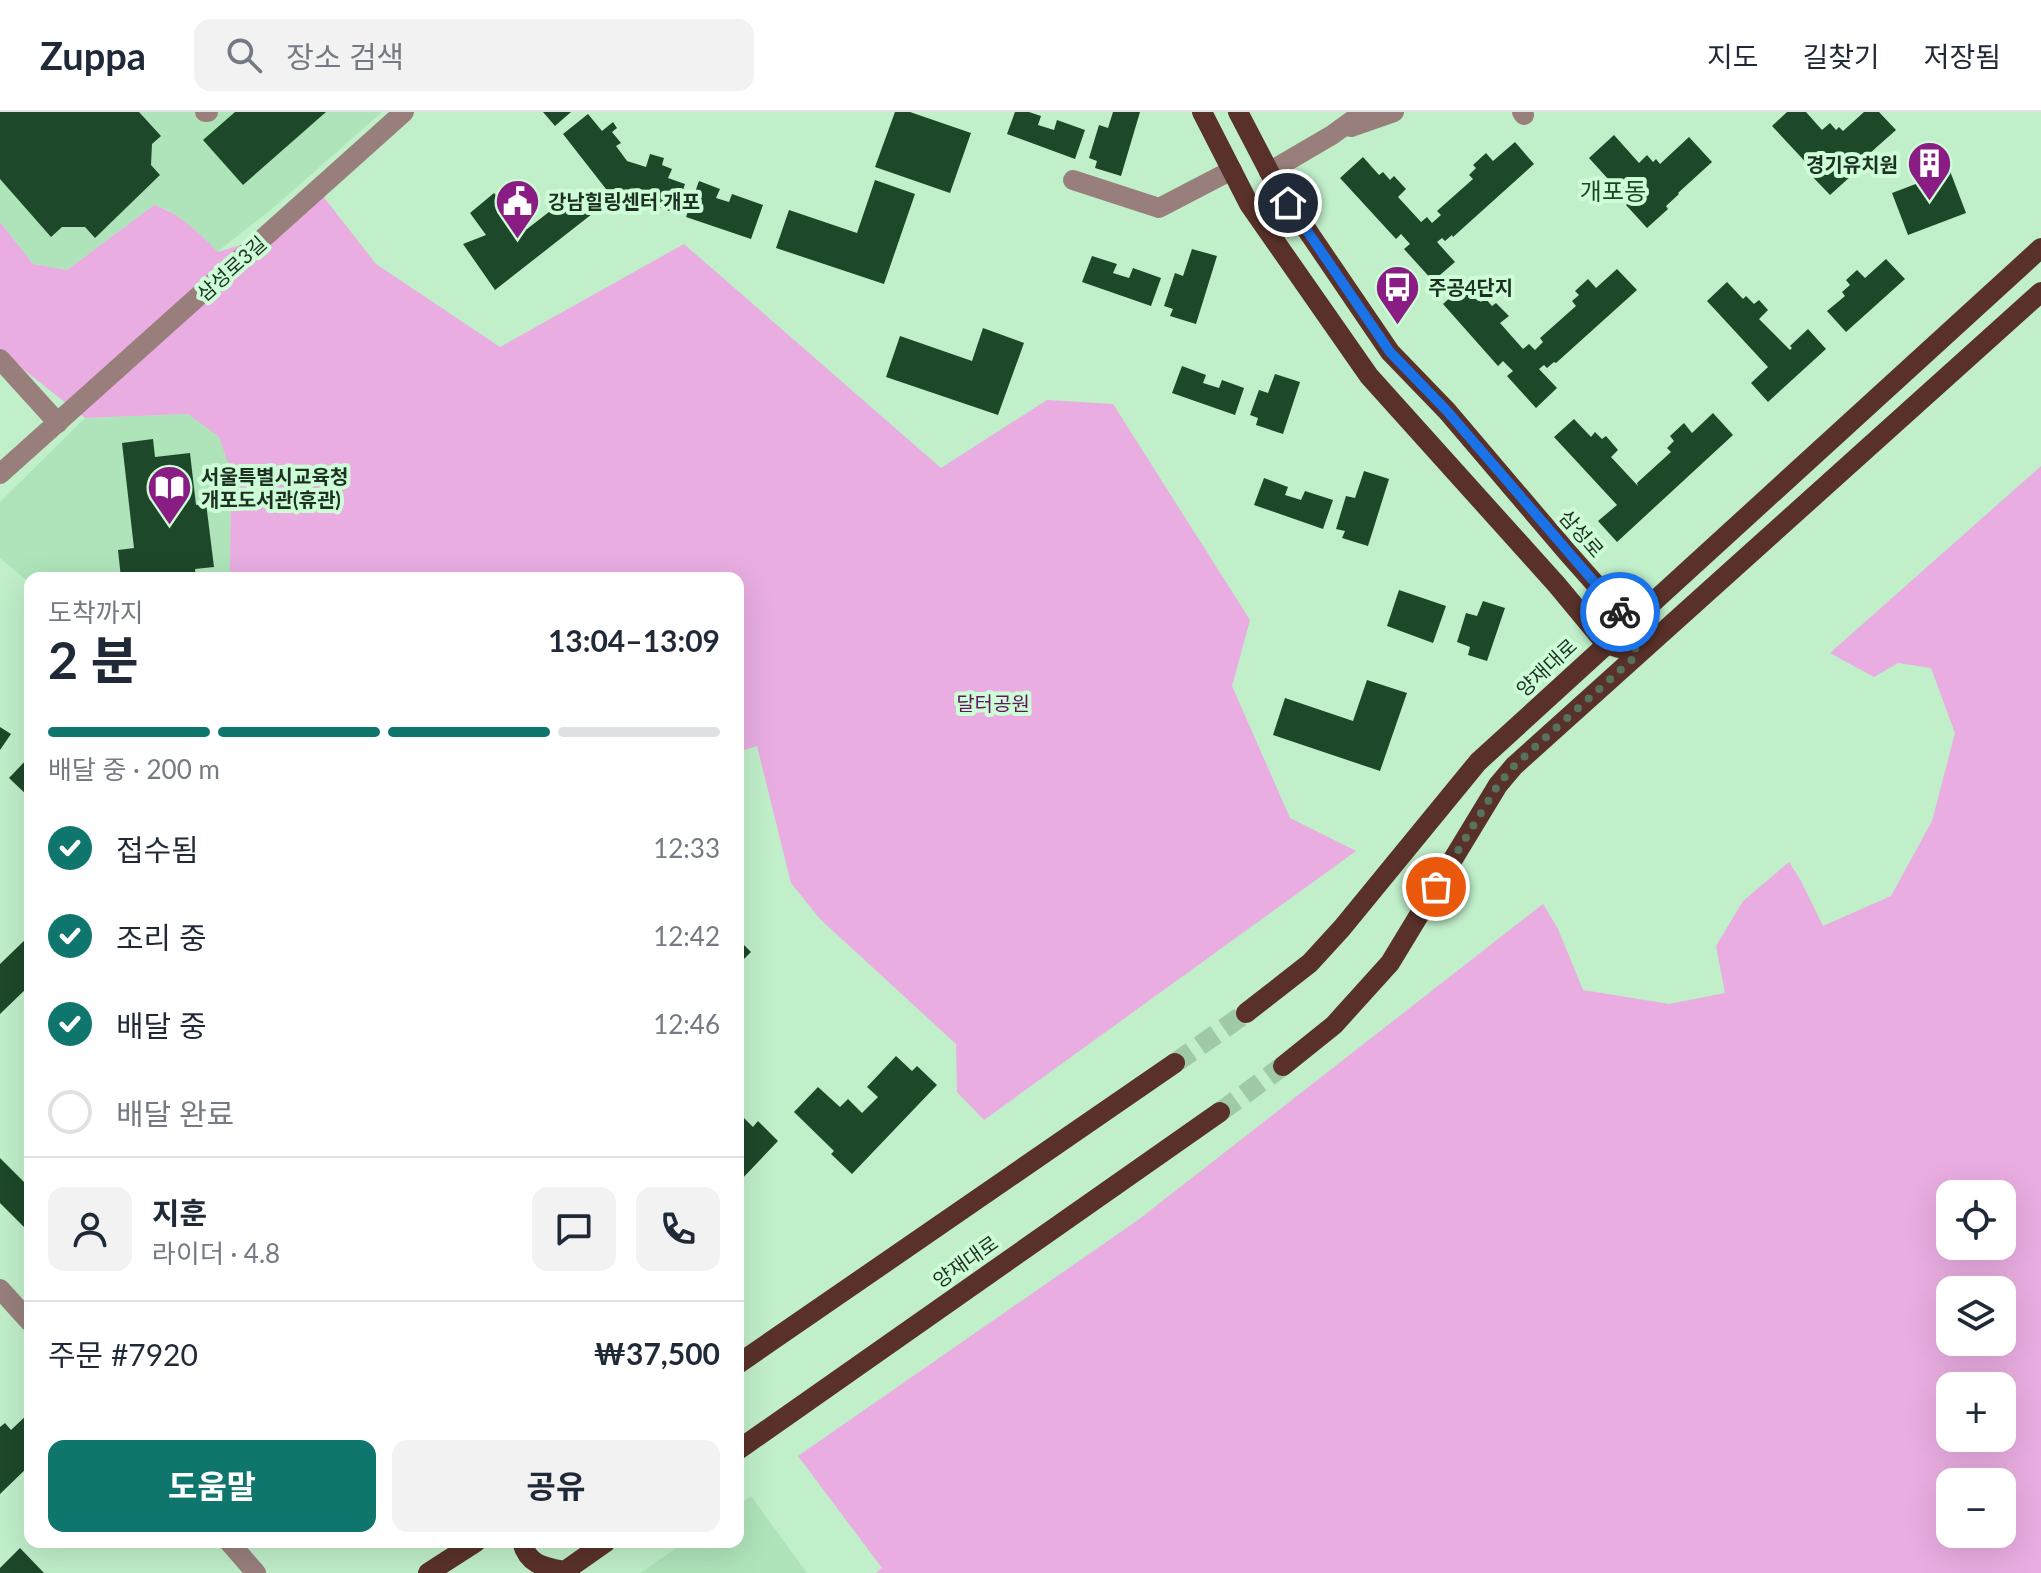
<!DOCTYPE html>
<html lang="ko">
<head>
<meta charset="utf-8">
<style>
	:root { --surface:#fff; --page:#f2f2f3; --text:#1f2937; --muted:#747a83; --line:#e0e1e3; --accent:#0f766e }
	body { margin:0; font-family:Lato,"Noto Sans KR",sans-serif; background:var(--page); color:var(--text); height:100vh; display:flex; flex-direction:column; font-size:30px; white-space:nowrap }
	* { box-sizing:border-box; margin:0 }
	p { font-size:26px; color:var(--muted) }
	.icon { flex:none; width:44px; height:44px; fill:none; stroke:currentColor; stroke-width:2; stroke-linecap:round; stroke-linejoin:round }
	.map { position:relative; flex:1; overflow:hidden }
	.drawer { position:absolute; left:24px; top:460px; width:720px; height:976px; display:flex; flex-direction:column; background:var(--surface); border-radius:16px; box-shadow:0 8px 32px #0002 }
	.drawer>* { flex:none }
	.controls { position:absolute; left:1936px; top:1068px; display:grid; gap:16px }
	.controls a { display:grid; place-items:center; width:80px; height:80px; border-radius:16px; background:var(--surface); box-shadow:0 8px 32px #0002; font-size:40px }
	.pin { position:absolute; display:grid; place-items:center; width:68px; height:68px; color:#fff; margin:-34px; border:4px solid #fff; border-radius:50%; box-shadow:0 2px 8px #0007 }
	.courier { position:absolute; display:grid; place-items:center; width:80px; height:80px; margin:-40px; border:6px solid #1a73e8; border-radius:50%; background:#fff; color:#222; box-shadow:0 2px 10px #0007 }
	.headline em { font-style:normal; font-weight:700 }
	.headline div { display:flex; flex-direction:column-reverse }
	.headline { display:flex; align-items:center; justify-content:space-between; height:136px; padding:0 24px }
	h1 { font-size:52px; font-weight:700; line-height:60px }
	.bar { display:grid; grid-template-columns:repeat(4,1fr); gap:12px 8px; align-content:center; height:96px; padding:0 24px }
	.bar i { height:10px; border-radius:6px; background:var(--line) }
	.bar .current { background:var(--accent) }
	.bar p { grid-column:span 4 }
	.line { display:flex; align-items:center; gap:20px; padding:0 24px; border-top:2px solid var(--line) }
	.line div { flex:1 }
	.round { display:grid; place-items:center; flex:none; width:84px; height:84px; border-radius:16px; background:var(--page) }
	ol { padding:0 24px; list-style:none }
	li { display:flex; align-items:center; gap:24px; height:88px }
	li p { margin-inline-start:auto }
	li .icon { padding:8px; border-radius:50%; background:var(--accent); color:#fff; stroke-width:4 }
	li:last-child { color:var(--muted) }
	li i { width:44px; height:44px; border:4px solid var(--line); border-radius:50% }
	.primary-button { display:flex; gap:16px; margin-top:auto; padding:16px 24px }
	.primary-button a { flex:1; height:92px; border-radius:16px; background:var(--accent); color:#fff; font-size:32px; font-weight:700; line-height:92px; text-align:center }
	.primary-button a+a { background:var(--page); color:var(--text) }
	header { display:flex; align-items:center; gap:48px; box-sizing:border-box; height:112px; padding:0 40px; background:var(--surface); border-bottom:2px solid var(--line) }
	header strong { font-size:38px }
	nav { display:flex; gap:44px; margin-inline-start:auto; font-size:28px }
	.search { width:560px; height:72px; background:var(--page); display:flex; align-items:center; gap:20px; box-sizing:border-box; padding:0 28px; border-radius:16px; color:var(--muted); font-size:30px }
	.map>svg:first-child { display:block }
	.built { fill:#afe4ba }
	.green { fill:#e9ade1; fill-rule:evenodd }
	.building { fill:#1e482a }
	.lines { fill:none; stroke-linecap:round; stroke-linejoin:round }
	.major-tunnel { stroke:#a0c9a8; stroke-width:20; stroke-dasharray:20 10; stroke-linecap:butt }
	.minor { stroke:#987f7b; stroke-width:20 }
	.major { stroke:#59312a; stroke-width:20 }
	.done { stroke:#57735d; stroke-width:8; stroke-dasharray:0 14.4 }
	.route { stroke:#1a73e8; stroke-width:10 }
	.labels { text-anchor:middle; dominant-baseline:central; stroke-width:8; stroke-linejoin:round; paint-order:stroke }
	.poi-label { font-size:20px; font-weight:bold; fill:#1e3022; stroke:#cdfdd7; text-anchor:start }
	.street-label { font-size:20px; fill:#1e3022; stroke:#cdfdd7 }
	.park-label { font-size:20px; fill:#62165d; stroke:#cdfdd7 }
	.quarter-label { font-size:24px; fill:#1c4628; stroke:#cdfdd7 }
</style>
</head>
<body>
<header>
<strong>Zuppa</strong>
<div class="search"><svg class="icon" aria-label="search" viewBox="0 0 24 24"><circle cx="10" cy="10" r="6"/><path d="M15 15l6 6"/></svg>장소 검색</div>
<nav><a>지도</a><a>길찾기</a><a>저장됨</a></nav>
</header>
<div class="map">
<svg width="2041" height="1461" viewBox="0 0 2041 1461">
	<rect width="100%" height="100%" fill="#c0efca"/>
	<g class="built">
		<path d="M0 0H382L274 95 217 140 198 121 168 98 154 93 67 158 33 152 0 110Z"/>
		<path d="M188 302 219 325 231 360 230 461 227 466H30V471L0 446V390L85 306Z"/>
		<path d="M751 1384 807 1461H640L685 1430H738V1393Z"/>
	</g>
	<g class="green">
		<path d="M322 83 376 152 500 235 684 132 941 356 1047 288 1113 292 1250 508 1232 574 1290 706 1356 739 984 1008 957 980 956 932 820 807 791 771 757 634 738 640V466H227L230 461 231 360 219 325 188 302 85 306 0 239V110L33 152 67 158 154 93C179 101 199 121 218 140L263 126Z"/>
		<path d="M2041 354V1461H876L882 1456 798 1344 1138 1108 1543 792 1558 817 1583 878 1669 892 1725 881 1716 834 1743 789 1789 750 1801 769 1823 814 1891 784 1932 709 1955 621 1931 556 1898 551 1874 565 1830 541ZM1950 1082H2002V1134H1950ZM1950 1178H2002V1230H1950ZM1950 1274H2002V1326H1950ZM1950 1370H2002V1422H1950Z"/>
	</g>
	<g class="building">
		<path d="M0 0H139L161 24 152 32 151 53 160 63 95 126 85 115H62L51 125 0 67Z"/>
		<path d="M235 0H326L243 73 203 28Z"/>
		<path d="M543 0H571L555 14Z"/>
		<path d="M895 0H910L971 21 950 81 875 55Z"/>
		<path d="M1015 0H1029L1041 4 1038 13 1054 18 1057 8 1085 18 1075 47 1007 22Z"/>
		<path d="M1113 0H1140L1121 64 1095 56 1097 49 1089 46 1099 13 1108 16Z"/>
		<path d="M1787 0H1806L1822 18 1830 11 1836 18 1839 15 1843 19 1864 0H1879L1896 18 1861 49 1862 50 1849 62 1851 64 1830 83 1809 61 1813 58 1772 14Z"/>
		<path d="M588 2 602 19 613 10 617 16 612 20 621 31 616 34 627 49 646 55 650 42 664 46 662 53 672 57 668 66 685 72 675 101 606 77 563 22Z"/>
		<path d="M1614 23 1639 51 1647 43 1653 50 1656 47 1660 52 1689 25 1712 50 1678 81 1679 82 1666 94 1668 97 1647 116 1626 93 1629 90 1589 46Z"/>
		<path d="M1515 30 1534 52 1453 125 1452 123 1445 129 1442 126 1437 130 1455 150 1433 169 1404 137 1410 132 1401 122 1396 127 1340 66 1363 45 1379 63 1383 60 1390 68 1394 64 1406 77 1398 85 1421 110 1427 105 1432 111 1441 103 1437 99 1473 67 1469 63 1476 56 1473 53 1486 41 1493 49Z"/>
		<path d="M1950 59 1966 101 1908 123 1892 81Z"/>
		<path d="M875 68 915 82 884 172 776 136 789 98 857 121Z"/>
		<path d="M699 69 720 77 716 86 729 90 732 82 763 93 751 127 686 105Z"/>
		<path d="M494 81 527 117 571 83 592 102 495 178 463 132 486 123 470 101Z"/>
		<path d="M1192 137 1217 144 1196 212 1170 204 1173 197 1164 194 1175 161 1183 164Z"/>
		<path d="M1092 144 1117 152 1113 161 1129 166 1133 156 1161 166 1151 194 1082 170Z"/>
		<path d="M1886 147 1905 167 1846 220 1827 199 1845 184 1842 180 1850 173 1846 168 1857 158 1865 166Z"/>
		<path d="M1617 157 1637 178 1556 251 1554 250 1547 256 1544 253 1539 257 1557 276 1536 296 1507 264 1513 259 1503 249 1498 254 1443 192 1465 172 1481 190 1485 186 1492 194 1496 191 1509 204 1500 211 1523 237 1529 232 1535 238 1543 230 1540 226 1576 194 1572 189 1579 183 1575 179 1588 167 1596 176Z"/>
		<path d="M1727 170 1743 187 1746 184 1754 192 1759 188 1768 198 1759 207 1790 238 1792 236 1790 234 1808 217 1826 237 1768 290 1751 271 1768 255 1707 189Z"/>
		<path d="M983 216 1024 231 998 303 886 265 900 224 972 249Z"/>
		<path d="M1182 254 1206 263 1203 271 1219 276 1222 268 1244 276 1235 303 1172 281Z"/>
		<path d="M1275 262 1300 270 1283 322 1256 313 1258 306 1250 303 1259 278 1268 281Z"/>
		<path d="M1713 301 1733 323 1617 430 1598 409 1617 393 1554 325 1574 307 1591 325 1595 320 1602 327 1606 324 1618 338 1611 345 1638 374 1637 371 1671 340 1667 336 1674 329 1670 324 1684 311 1692 321Z"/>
		<path d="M153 327 155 345 190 341 196 393 206 391 214 455 195 457 196 466H121L118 438 134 436 122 331Z"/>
		<path d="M1364 359 1389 367 1368 434 1342 426 1345 419 1336 417 1346 384 1355 386Z"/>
		<path d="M1264 366 1288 375 1285 383 1301 388 1305 379 1333 388 1323 417 1254 393Z"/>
		<path d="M1399 478 1446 494 1433 531 1387 514Z"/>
		<path d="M1483 489 1505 496 1487 549 1468 543 1470 535 1457 530 1466 501 1477 504Z"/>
		<path d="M1367 568 1407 581 1380 659 1273 623 1285 586 1353 609Z"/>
		<path d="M0 615 11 622 0 638Z"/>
		<path d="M30 644V686L9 666Z"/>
		<path d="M28 825 30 827V873L0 902V852Z"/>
		<path d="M738 827 751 840 738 853Z"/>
		<path d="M896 944 912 959 917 954 937 973 852 1062 831 1042 834 1039 794 1000 818 975 840 995 848 987 862 1001 878 985 867 975Z"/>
		<path d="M738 1000 753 1015 758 1009 778 1029 738 1071Z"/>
		<path d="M0 1046 30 1076V1121L0 1091Z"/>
		<path d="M30 1300V1353L0 1382V1315L5 1311 11 1318Z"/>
		<path d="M20 1436 44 1461H0V1456Z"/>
	</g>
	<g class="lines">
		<g class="major-tunnel">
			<path d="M1175 951 1246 901"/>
			<path d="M1220 1000 1283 954"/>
		</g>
		<g class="minor">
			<path d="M205 0H208"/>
			<path d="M1522 0 1524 3"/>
			<path d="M1351 15 1394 0"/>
			<path d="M1269 60 1332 23 1364 0"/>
			<path d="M1073 68 1159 96 1232 58"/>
			<path d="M0 247 58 311"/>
			<path d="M0 362 404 0"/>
			<path d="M0 1177 30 1210"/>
			<path d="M229 1430 256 1461"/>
		</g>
		<g class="major">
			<path d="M1202 0 1249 92 1369 264 1557 473 1606 532 1619 536"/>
			<path d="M1238 0 1275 71 1390 240 1447 299 1567 440 1629 510 1632 523"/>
			<path d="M1246 901 1310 851 1342 816 1478 650 2041 136"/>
			<path d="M1283 954 1334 913 1390 851 1498 673 1514 654 2041 180"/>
			<path d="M738 1252 1175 951"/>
			<path d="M738 1338 1220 1000"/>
			<path d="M522 1430C528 1453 544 1455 565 1459"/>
			<path d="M428 1461 476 1430"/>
			<path d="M562 1461 606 1430"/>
		</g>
	</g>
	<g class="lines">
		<path class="done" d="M1436 775 1498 673 1514 654 1637 543 1629 510 1620 500"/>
		<path class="route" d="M1288 91 1390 240 1447 299 1620 500"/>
	</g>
	<defs>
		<symbol id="building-pin" viewBox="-11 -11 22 30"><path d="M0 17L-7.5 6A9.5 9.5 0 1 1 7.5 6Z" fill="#891d83" stroke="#cdfdd7"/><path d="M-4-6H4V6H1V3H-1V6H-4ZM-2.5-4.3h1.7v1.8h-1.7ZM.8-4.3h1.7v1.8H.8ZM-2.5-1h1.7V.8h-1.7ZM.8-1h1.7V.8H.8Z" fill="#fff"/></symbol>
		<symbol id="civic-pin" viewBox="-11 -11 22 30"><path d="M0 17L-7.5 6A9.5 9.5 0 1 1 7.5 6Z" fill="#891d83" stroke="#cdfdd7"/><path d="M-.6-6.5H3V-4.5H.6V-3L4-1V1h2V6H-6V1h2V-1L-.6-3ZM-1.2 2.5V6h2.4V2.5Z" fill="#fff"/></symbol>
		<symbol id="bus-pin" viewBox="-11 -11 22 30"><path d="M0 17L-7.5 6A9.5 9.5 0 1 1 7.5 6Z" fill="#891d83" stroke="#cdfdd7"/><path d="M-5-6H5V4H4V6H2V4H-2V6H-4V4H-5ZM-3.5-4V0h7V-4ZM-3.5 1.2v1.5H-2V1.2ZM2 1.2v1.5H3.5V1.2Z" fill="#fff"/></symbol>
		<symbol id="library-pin" viewBox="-11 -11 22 30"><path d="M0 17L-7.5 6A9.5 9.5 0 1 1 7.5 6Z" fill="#891d83" stroke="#cdfdd7"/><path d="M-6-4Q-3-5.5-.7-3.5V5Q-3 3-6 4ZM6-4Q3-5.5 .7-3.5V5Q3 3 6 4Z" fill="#fff"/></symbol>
	</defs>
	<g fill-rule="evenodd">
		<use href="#building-pin" x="1904" y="26" width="51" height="69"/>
		<use href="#civic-pin" x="492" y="64" width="51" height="69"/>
		<use href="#bus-pin" x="1372" y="150" width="51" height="69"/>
		<use href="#library-pin" x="144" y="350" width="51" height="69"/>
	</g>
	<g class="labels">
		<g class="poi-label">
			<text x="1898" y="52" text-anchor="end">경기유치원</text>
			<text x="548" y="89">강남힐링센터 개포</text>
			<text x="1428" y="175">주공4단지</text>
			<text x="201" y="364">서울특별시교육청<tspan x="201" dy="23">개포도서관(휴관)</tspan></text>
		</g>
		<g class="street-label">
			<text transform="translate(231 156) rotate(-42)">삼성로3길</text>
			<text transform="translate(1582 421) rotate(49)">삼성로</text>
			<text transform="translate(1546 555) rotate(-43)">양재대로</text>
			<text transform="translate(965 1149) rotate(-35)">양재대로</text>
		</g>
		<g class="park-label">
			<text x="993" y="591">달터공원</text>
		</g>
		<g class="quarter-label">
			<text x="1613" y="78">개포동</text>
		</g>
	</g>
</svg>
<div class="controls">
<a><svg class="icon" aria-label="locate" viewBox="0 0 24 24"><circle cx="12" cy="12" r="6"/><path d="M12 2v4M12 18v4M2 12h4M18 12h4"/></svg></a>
<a><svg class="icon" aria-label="layers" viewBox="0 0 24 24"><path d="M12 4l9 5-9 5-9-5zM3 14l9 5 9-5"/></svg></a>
<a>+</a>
<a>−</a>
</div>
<div class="pin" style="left:1436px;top:775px;background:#ea580c"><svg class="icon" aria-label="bag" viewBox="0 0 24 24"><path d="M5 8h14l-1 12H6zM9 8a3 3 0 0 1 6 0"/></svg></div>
<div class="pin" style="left:1288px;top:91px;background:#1f2937"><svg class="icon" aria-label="home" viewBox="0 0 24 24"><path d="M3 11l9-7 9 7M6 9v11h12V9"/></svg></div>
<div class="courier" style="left:1620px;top:500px"><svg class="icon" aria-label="bike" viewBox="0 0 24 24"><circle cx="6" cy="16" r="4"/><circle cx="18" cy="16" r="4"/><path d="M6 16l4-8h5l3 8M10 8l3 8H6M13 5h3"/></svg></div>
<section class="drawer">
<div class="headline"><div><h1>2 분</h1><p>도착까지</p></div><em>13:04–13:09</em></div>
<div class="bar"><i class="current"></i><i class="current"></i><i class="current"></i><i></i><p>배달 중 · 200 m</p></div>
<ol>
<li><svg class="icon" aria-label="check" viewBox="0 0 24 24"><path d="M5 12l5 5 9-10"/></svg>접수됨<p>12:33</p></li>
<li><svg class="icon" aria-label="check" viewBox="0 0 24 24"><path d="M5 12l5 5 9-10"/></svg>조리 중<p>12:42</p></li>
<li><svg class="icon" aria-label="check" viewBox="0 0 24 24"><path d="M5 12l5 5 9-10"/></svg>배달 중<p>12:46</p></li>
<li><i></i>배달 완료</li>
</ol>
<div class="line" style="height:144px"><a class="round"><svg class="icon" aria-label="person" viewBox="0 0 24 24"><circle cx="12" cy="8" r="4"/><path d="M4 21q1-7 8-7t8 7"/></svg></a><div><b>지훈</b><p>라이더 · 4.8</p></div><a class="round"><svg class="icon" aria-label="chat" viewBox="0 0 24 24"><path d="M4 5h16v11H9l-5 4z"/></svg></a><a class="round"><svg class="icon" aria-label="phone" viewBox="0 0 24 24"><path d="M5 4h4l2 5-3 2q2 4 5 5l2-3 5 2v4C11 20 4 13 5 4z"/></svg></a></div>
<div class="line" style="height:104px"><div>주문 #7920</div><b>₩37,500</b></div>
<div class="primary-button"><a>도움말</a><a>공유</a></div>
</section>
</div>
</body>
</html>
